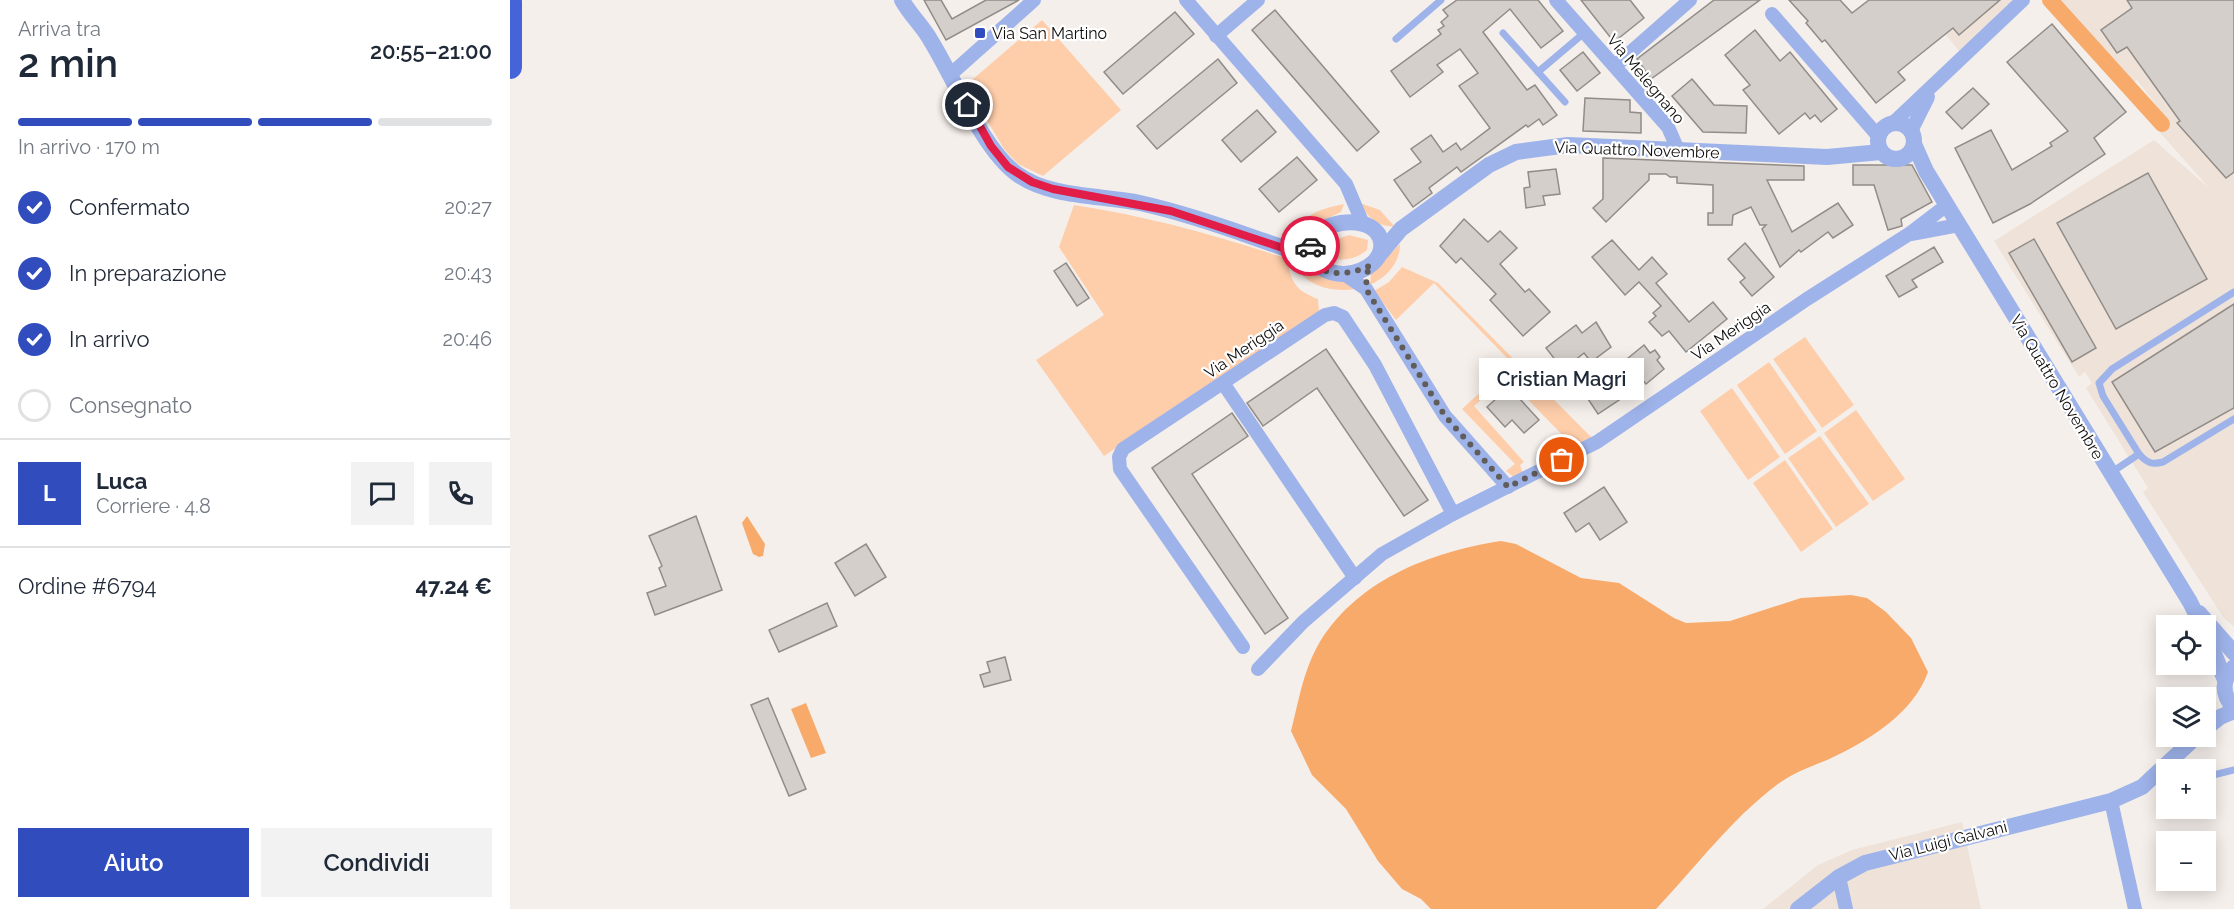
<!DOCTYPE html>
<html lang="it">
<head>
<meta charset="utf-8">
<style>
	:root { --surface:#fff; --page:#f2f2f3; --text:#1f2937; --muted:#747a83; --line:#e0e1e3; --accent:#304cbd }
	body { margin:0; font-family:Raleway,sans-serif; background:var(--page); color:var(--text); height:100vh; display:flex; flex-direction:column; font-size:22px; white-space:nowrap }
	* { box-sizing:border-box; margin:0 }
	p { font-size:20px; color:var(--muted) }
	.icon { flex:none; width:33px; height:33px; fill:none; stroke:currentColor; stroke-width:2; stroke-linecap:round; stroke-linejoin:round }
	.map { position:relative; flex:1; overflow:hidden }
	.drawer { display:flex; flex-direction:column; background:var(--surface); width:510px }
	.drawer>* { flex:none }
	.fabs { position:absolute; left:1646px; top:615px; display:grid; gap:12px }
	.fabs a { display:grid; place-items:center; width:60px; height:60px; border-radius:0px; background:var(--surface); box-shadow:0 3px 15px #0003; font-size:30px }
	.pin { position:absolute; display:grid; place-items:center; width:51px; height:51px; color:#fff; margin:-26px; border:3px solid #fff; border-radius:50%; box-shadow:0 2px 6px #0007 }
	.courier { position:absolute; display:grid; place-items:center; width:60px; height:60px; margin:-30px; border:4px solid #e11d48; border-radius:50%; background:#fff; color:#222; box-shadow:0 2px 8px #0007 }
	.bubble { position:absolute; height:42px; border-radius:0px; background:var(--surface); box-shadow:0 3px 15px #0003; font-size:20px; font-weight:600; line-height:42px; text-align:center }
	.summary em { font-style:normal; font-weight:600 }
	.summary div { display:flex; flex-direction:column-reverse }
	.summary { display:flex; align-items:center; justify-content:space-between; height:102px; padding:0 18px }
	h1 { font-size:39px; font-weight:600; line-height:45px }
	.bar { display:grid; grid-template-columns:repeat(4,1fr); gap:9px 6px; align-content:center; height:72px; padding:0 18px }
	.bar i { height:8px; border-radius:4px; background:var(--line) }
	.bar .active { background:var(--accent) }
	.bar p { grid-column:span 4 }
	.line { display:flex; align-items:center; gap:15px; padding:0 18px; border-top:2px solid var(--line) }
	.line div { flex:1 }
	.round { display:grid; place-items:center; flex:none; width:63px; height:63px; border-radius:0px; background:var(--page) }
	ol { padding:0 18px; list-style:none }
	li { display:flex; align-items:center; gap:18px; height:66px }
	li p { margin-inline-start:auto }
	li .icon { padding:6px; border-radius:50%; background:var(--accent); color:#fff; stroke-width:4 }
	li:last-child { color:var(--muted) }
	li i { width:33px; height:33px; border:3px solid var(--line); border-radius:50% }
	.primary-button { display:flex; gap:12px; margin-top:auto; padding:12px 18px }
	.primary-button a { flex:1; height:69px; border-radius:0px; background:var(--accent); color:#fff; font-size:24px; font-weight:600; line-height:69px; text-align:center }
	.primary-button a+a { background:var(--page); color:var(--text) }
	main { display:flex; flex:1; min-height:0 }
	.map>svg:first-child { display:block }
	.built { fill:#eee2d9 }
	.green { fill:#feceab }
	.water { fill:#f8aa6b }
	.lines { fill:none; stroke-linecap:round; stroke-linejoin:round }
	.canal { stroke:#f8aa6b; stroke-width:16 }
	.building { fill:#d4cfcb; stroke:#918c88; stroke-width:1.5 }
	.service { stroke:#9eb3ea; stroke-width:7 }
	.minor { stroke:#9eb3ea; stroke-width:14 }
	.tertiary { stroke:#9eb3ea; stroke-width:16 }
	.motorway { stroke:#4464d8; stroke-width:24 }
	.done { stroke:#605c5a; stroke-width:6; stroke-dasharray:0 10.8 }
	.route { stroke:#e11d48; stroke-width:8 }
	.poi-dot { fill:#304cbd; stroke:#fff; stroke-width:2 }
	.labels { text-anchor:middle; dominant-baseline:central; stroke-width:4.5; stroke-linejoin:round; paint-order:stroke }
	.poi-label { font-size:16px; fill:#0f0d0c; stroke:#fff; text-anchor:start }
	.street-label { font-size:16px; fill:#0f0d0c; stroke:#fff }
</style>
</head>
<body>
<main>
<section class="drawer">
<div class="summary"><div><h1>2 min</h1><p>Arriva tra</p></div><em>20:55–21:00</em></div>
<div class="bar"><i class="active"></i><i class="active"></i><i class="active"></i><i></i><p>In arrivo · 170 m</p></div>
<ol>
<li><svg class="icon" aria-label="check" viewBox="0 0 24 24"><path d="M5 12l5 5 9-10"/></svg>Confermato<p>20:27</p></li>
<li><svg class="icon" aria-label="check" viewBox="0 0 24 24"><path d="M5 12l5 5 9-10"/></svg>In preparazione<p>20:43</p></li>
<li><svg class="icon" aria-label="check" viewBox="0 0 24 24"><path d="M5 12l5 5 9-10"/></svg>In arrivo<p>20:46</p></li>
<li><i></i>Consegnato</li>
</ol>
<div class="line" style="height:108px"><b class="round" style="background:var(--accent);color:#fff">L</b><div><b>Luca</b><p>Corriere · 4.8</p></div><a class="round"><svg class="icon" aria-label="chat" viewBox="0 0 24 24"><path d="M4 5h16v11H9l-5 4z"/></svg></a><a class="round"><svg class="icon" aria-label="phone" viewBox="0 0 24 24"><path d="M5 4h4l2 5-3 2q2 4 5 5l2-3 5 2v4C11 20 4 13 5 4z"/></svg></a></div>
<div class="line" style="height:78px"><div>Ordine #6794</div><b>47.24 €</b></div>
<div class="primary-button"><a>Aiuto</a><a>Condividi</a></div>
</section>
<div class="map">
<svg width="1724" height="909" viewBox="0 0 1724 909">
	<rect width="100%" height="100%" fill="#f5efeb"/>
	<g class="built">
		<path d="M1407 0H1507L1451 53Z"/>
		<path d="M1547 0H1724V627L1713 617 1633 492 1638 488 1576 388 1582 383 1575 372 1569 377 1484 241 1644 140 1700 189 1646 128 1657 119 1627 80 1620 84Z"/>
		<path d="M1452 822 1471 909H1253L1308 865 1342 850Z"/>
	</g>
	<g class="green">
		<path d="M532 20 611 110 533 176 508 164 494 149 456 85Z"/>
		<path d="M850 203 870 210 884 226C869 228 856 216 850 203Z"/>
		<path d="M834 204 831 212 804 225 793 236 782 241C788 215 810 209 834 204Z"/>
		<path d="M564 205C637 216 705 235 775 258 784 282 782 289 808 299L809 312 594 456 526 360 594 315 549 247Z"/>
		<path d="M839 235 858 240 857 250C845 260 828 263 815 255L816 243Z"/>
		<path d="M890 244C890 263 877 277 860 285L861 273Z"/>
		<path d="M783 260 835 282 845 289C820 293 792 285 783 260Z"/>
		<path d="M892 267 928 283 1083 439 1066 449 996 377 964 406 1014 462 1010 465 1014 476 1005 478 996 471 1005 464 952 409 1002 363 924 283 886 320 864 291 879 282Z"/>
		<path d="M1295 337 1344 405 1312 428 1263 359Z"/>
		<path d="M1259 362 1307 431 1275 454 1227 385Z"/>
		<path d="M1222 388 1270 457 1238 480 1190 411Z"/>
		<path d="M1346 410 1395 479 1363 501 1314 433Z"/>
		<path d="M1310 436 1359 504 1326 527 1278 458Z"/>
		<path d="M1275 460 1323 529 1291 552 1243 483Z"/>
	</g>
	<g class="water">
		<path d="M237 516 255 544 253 556 249 557 243 554 232 523Z"/>
		<path d="M991 541 1006 544 1071 578 1109 583 1164 618 1176 623 1220 621 1291 598 1341 595 1357 598 1376 612 1401 638 1418 672C1403 714 1357 742 1317 760 1300 767 1283 773 1268 784 1222 818 1185 868 1146 909H921L911 899 892 889 868 861 836 809 802 775 781 731C788 704 793 672 807 647 844 581 920 552 991 541Z"/>
		<path d="M296 703 316 753 301 758 281 709Z"/>
	</g>
	<g class="lines">
		<path class="canal" d="M1540 0 1652 124"/>
	</g>
	<g class="building">
		<path d="M414 0H431L442 19 476 0H509L436 40Z"/>
		<path d="M947 0H1028L1053 31 1031 48 1000 9 973 32 1017 90 1025 85 1047 115 1033 125 1029 119 1018 127 1016 125 951 172 947 167 919 188 922 193 903 207 884 180 911 162 901 149 921 135 933 152 946 143 951 150 980 128 949 86 968 73 950 49 927 65 933 72 900 97 881 71 931 34 928 30 934 26 931 22 938 16 933 10Z"/>
		<path d="M1071 0H1120L1134 18 1104 42Z"/>
		<path d="M1204 0H1250L1141 79 1127 59Z"/>
		<path d="M1279 0H1330L1342 13 1359 0H1490L1449 35 1443 28 1388 72 1395 80 1366 103 1315 40 1312 42 1296 23 1298 21Z"/>
		<path d="M1617 0H1724V172L1716 178 1667 123 1670 121 1617 47 1607 53 1591 30 1622 8Z"/>
		<path d="M765 10 869 132 847 151 742 30Z"/>
		<path d="M665 12 684 34 613 94 594 72Z"/>
		<path d="M1542 24 1616 112 1584 138 1595 154 1520 204 1483 223 1445 148 1481 130 1502 170 1542 146 1540 143 1558 131 1497 62Z"/>
		<path d="M1245 30 1270 61 1280 52 1327 109 1311 122 1305 115 1300 119 1295 113 1269 134 1233 90 1240 85 1215 55Z"/>
		<path d="M1073 52 1090 73 1067 91 1050 70Z"/>
		<path d="M708 59 727 83 647 149 627 126Z"/>
		<path d="M1182 79 1204 105 1237 106 1236 133 1193 132 1162 96Z"/>
		<path d="M1463 88 1479 104 1452 129 1436 112Z"/>
		<path d="M1075 98 1120 100V112L1131 113V133L1073 131Z"/>
		<path d="M747 110 766 132 731 162 712 140Z"/>
		<path d="M787 157 807 180 769 212 749 189Z"/>
		<path d="M1093 158 1294 166V180H1257L1282 232 1328 203 1343 225 1323 238 1318 232 1291 252 1289 250 1270 267 1252 229 1256 225H1250L1241 207 1223 215 1222 225H1198V213H1203V185L1167 183V177H1160L1156 174H1139V180L1096 222 1083 208 1093 199Z"/>
		<path d="M1343 165H1402L1422 202 1391 219 1392 226 1378 230 1364 185H1343Z"/>
		<path d="M1046 169 1050 194 1033 196 1035 205 1016 208 1014 188 1020 187 1018 172Z"/>
		<path d="M1638 173 1697 279 1606 329 1547 223Z"/>
		<path d="M954 219 978 242 990 231 1007 248 990 264 1015 292 1019 289 1040 312 1013 336 980 300 986 294 951 258 946 263 930 246Z"/>
		<path d="M1524 239 1586 348 1562 362 1499 253Z"/>
		<path d="M1102 240 1129 270 1142 257 1157 274 1146 283 1179 322 1203 302 1217 319 1176 352 1159 331 1152 336 1139 322 1146 316 1143 313 1151 306 1129 282 1115 295 1082 257Z"/>
		<path d="M1235 243 1264 277 1242 296 1230 282 1235 278 1218 259Z"/>
		<path d="M1424 247 1433 262 1402 280 1407 287 1389 297 1376 276Z"/>
		<path d="M556 263 579 298 567 306 544 271Z"/>
		<path d="M1724 304V408L1645 452 1602 382Z"/>
		<path d="M1086 322 1101 347 1081 362 1074 353 1053 370 1036 348 1066 325 1072 333Z"/>
		<path d="M1134 345 1140 353 1145 350 1150 357 1147 360 1154 369 1136 384 1128 375 1110 390 1115 396 1088 414 1076 396 1117 369 1112 363Z"/>
		<path d="M816 349 918 500 894 516 807 388 753 426 737 403Z"/>
		<path d="M999 387 1029 420 1014 433 1002 420 995 427 977 407Z"/>
		<path d="M722 413 738 436 682 474 778 618 755 634 642 468Z"/>
		<path d="M1094 487 1117 522 1090 540 1079 523 1066 532 1054 513Z"/>
		<path d="M186 516 212 590 145 615 137 593 156 586 149 568 152 566 139 536Z"/>
		<path d="M356 544 376 577 345 596 325 563Z"/>
		<path d="M317 603 327 626 269 652 259 630Z"/>
		<path d="M495 657 501 680 474 687 470 675 480 672 477 662Z"/>
		<path d="M258 698 296 789 279 796 241 705Z"/>
	</g>
	<g class="lines">
		<g class="service">
			<path d="M993 33 1055 102"/>
			<path d="M886 39 931 0"/>
			<path d="M1028 72 1074 33"/>
			<path d="M1724 292 1602 369 1589 383 1593 396 1629 454C1637 463 1642 465 1653 462L1724 419"/>
			<path d="M1602 472 1629 454"/>
			<path d="M1695 777 1724 770"/>
		</g>
		<g class="minor">
			<path d="M676 0 836 184 853 224"/>
			<path d="M1046 0 1158 127 1168 150"/>
			<path d="M1262 14 1369 137"/>
			<path d="M706 36 748 0"/>
			<path d="M1105 66 1180 0"/>
			<path d="M441 74 524 0"/>
			<path d="M1382 124 1513 0"/>
			<path d="M1401 131 1418 97"/>
			<path d="M1401 234 1449 225"/>
			<path d="M834 274 856 289 935 416 998 487"/>
			<path d="M713 383 845 578"/>
			<path d="M733 647 610 469 609 457 613 449 815 315 824 313 833 317 865 365 943 514 1087 442 1297 299 1399 234 1437 205"/>
			<path d="M748 669 793 622 872 554 943 514"/>
			<path d="M1601 801 1625 909"/>
			<path d="M1329 877 1336 909"/>
		</g>
		<g class="tertiary">
			<path d="M392 0C400 15 413 26 421 41 444 78 473 150 507 174 540 198 592 195 630 203 670 212 709 225 748 239 762 244 777 248 790 255 806 263 816 275 835 274 886 269 882 215 831 223 818 225 808 230 801 241L804 264"/>
			<circle cx="1386" cy="141" r="18"/>
			<path d="M1404 144 1416 171 1680 602 1692 626"/>
			<path d="M871 253 891 229 979 165 1006 152 1058 145 1317 157 1371 152"/>
			<path d="M1689 613 1724 653"/>
			<path d="M1696 634 1715 680"/>
			<path d="M1724 667C1711 680 1712 695 1724 708"/>
			<path d="M1695 729 1710 717 1724 711"/>
			<path d="M1288 909 1329 877 1355 863 1601 801 1632 787 1687 736"/>
		</g>
		<path class="motorway" d="M0 2V67"/>
	</g>
	<g class="lines">
		<path class="done" d="M800 246 804 264C820 278 843 274 861 265L857 273 856 289 935 416 998 487 1052 460"/>
		<path class="route" d="M458 105 481 146 498 167 522 182 543 189 661 211 773 248 801 242 800 246"/>
	</g>
	<rect class="poi-dot" x="464" y="27" width="12" height="12" rx="3"/>
	<g class="labels">
		<g class="poi-label">
			<text x="482" y="33">Via San Martino</text>
		</g>
		<g class="street-label">
			<text transform="translate(1136 79) rotate(50)">Via Melegnano</text>
			<text transform="translate(1127 150) rotate(2)">Via Quattro Novembre</text>
			<text transform="translate(1221 331) rotate(-34)">Via Meriggia</text>
			<text transform="translate(734 349) rotate(-34)">Via Meriggia</text>
			<text transform="translate(1547 387) rotate(59)">Via Quattro Novembre</text>
			<text transform="translate(1438 841) rotate(-14)">Via Luigi Galvani</text>
		</g>
	</g>
</svg>
<div class="fabs">
<a><svg class="icon" aria-label="locate" viewBox="0 0 24 24"><circle cx="12" cy="12" r="6"/><path d="M12 2v4M12 18v4M2 12h4M18 12h4"/></svg></a>
<a><svg class="icon" aria-label="layers" viewBox="0 0 24 24"><path d="M12 4l9 5-9 5-9-5zM3 14l9 5 9-5"/></svg></a>
<a>+</a>
<a>−</a>
</div>
<div class="pin" style="left:1052px;top:460px;background:#ea580c"><svg class="icon" aria-label="bag" viewBox="0 0 24 24"><path d="M5 8h14l-1 12H6zM9 8a3 3 0 0 1 6 0"/></svg></div>
<div class="pin" style="left:458px;top:105px;background:#1f2937"><svg class="icon" aria-label="home" viewBox="0 0 24 24"><path d="M3 11l9-7 9 7M6 9v11h12V9"/></svg></div>
<div class="courier" style="left:800px;top:246px"><svg class="icon" aria-label="car" viewBox="0 0 24 24"><path d="M5 17H2v-5l4-1 3-4h7l3 4 3 1v5h-3M9 17h6M6 11h13"/><circle cx="7" cy="17" r="2"/><circle cx="17" cy="17" r="2"/></svg></div>
<div class="bubble" style="left:969px;top:358px;width:165px">Cristian Magri</div>
</div>
</main>
</body>
</html>
